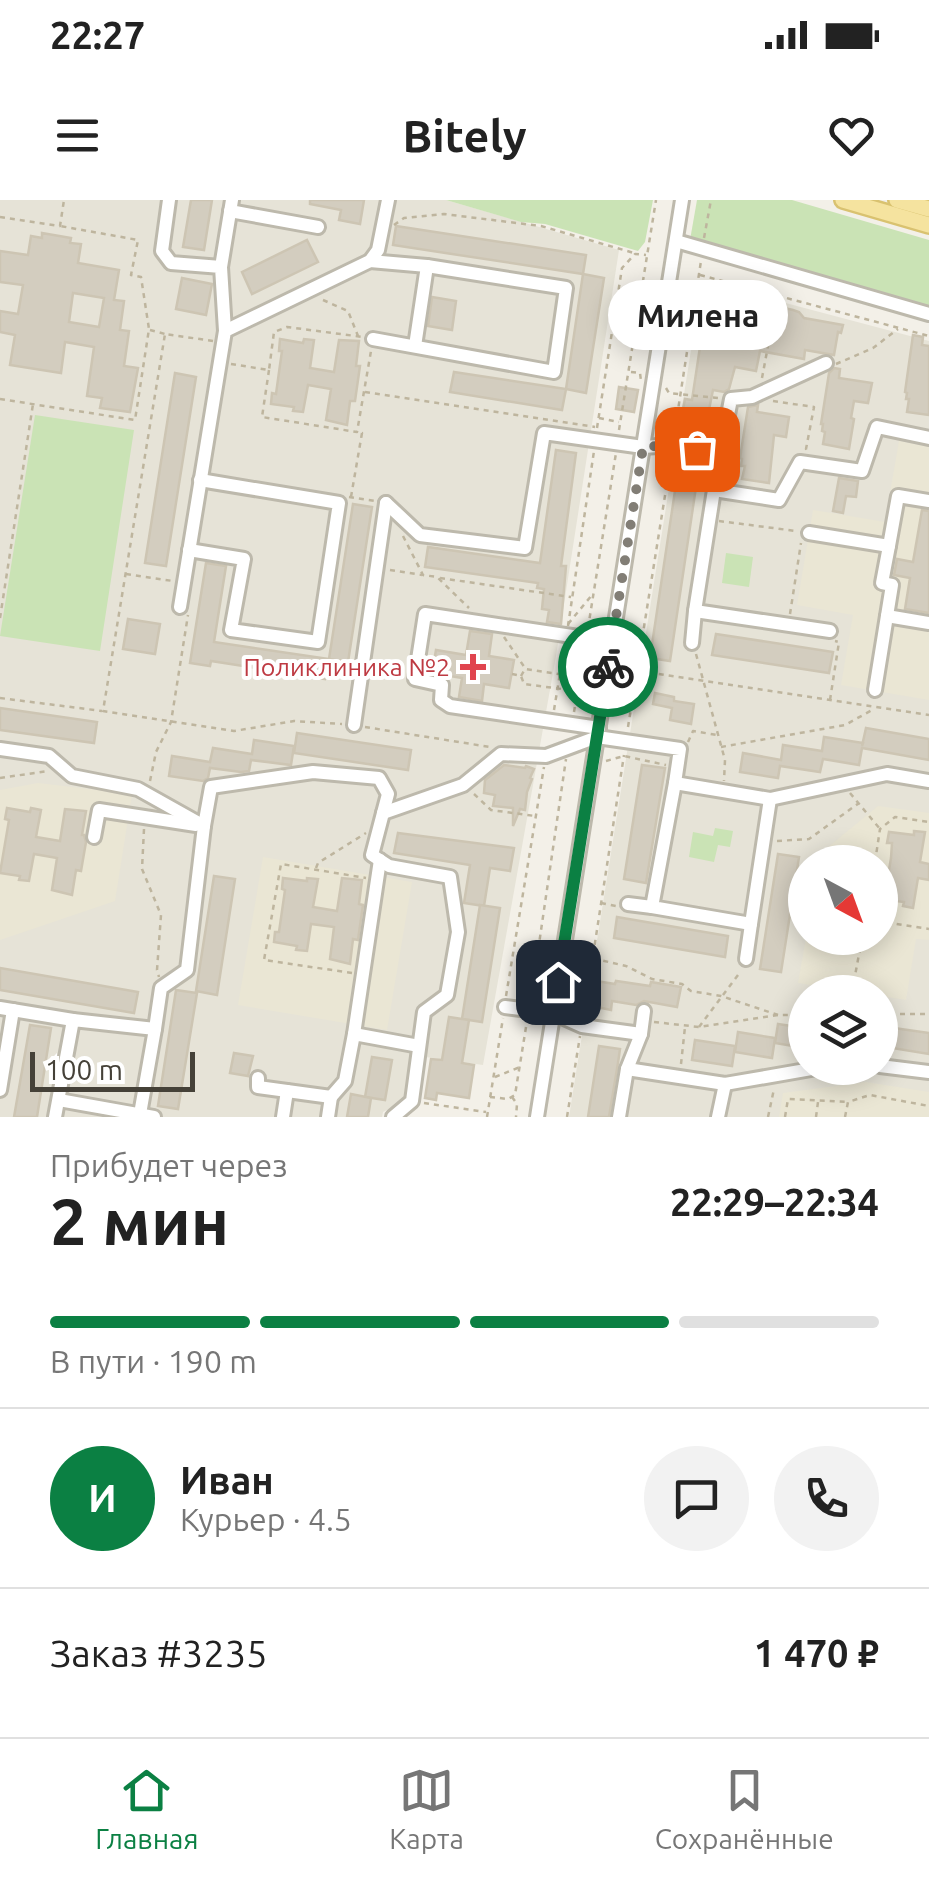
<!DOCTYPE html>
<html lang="ru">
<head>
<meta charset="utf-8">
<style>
	:root { --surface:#fff; --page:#f2f2f2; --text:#222; --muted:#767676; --line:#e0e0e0; --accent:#0b8043 }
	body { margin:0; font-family:Ubuntu,sans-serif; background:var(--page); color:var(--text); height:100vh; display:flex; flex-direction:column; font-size:38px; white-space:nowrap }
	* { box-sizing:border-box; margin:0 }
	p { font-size:32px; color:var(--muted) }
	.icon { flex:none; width:55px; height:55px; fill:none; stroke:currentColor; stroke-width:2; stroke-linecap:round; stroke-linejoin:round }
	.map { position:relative; height:917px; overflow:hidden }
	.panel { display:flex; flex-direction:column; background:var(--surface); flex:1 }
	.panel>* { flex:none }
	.needle { width:65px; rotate:139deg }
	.buttons { position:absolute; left:788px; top:645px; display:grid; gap:20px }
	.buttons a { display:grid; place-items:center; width:110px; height:110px; border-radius:50%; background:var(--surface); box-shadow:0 5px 25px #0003; font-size:50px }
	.scale { position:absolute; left:30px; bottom:25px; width:165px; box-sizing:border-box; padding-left:10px; border:5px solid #454138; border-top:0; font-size:28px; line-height:35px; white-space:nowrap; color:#454138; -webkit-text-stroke:8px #fff; paint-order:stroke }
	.pin { position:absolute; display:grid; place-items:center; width:85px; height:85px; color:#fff; margin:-42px; border-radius:20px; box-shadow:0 5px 15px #0006 }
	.courier { position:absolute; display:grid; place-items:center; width:100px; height:100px; margin:-50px; border:8px solid #0b8043; border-radius:50%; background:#fff; color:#222; box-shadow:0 2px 12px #0007 }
	.bubble { position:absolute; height:70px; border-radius:35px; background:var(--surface); box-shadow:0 5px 25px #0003; font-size:32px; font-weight:700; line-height:70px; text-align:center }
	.head em { font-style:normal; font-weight:700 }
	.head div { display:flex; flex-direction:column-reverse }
	.head { display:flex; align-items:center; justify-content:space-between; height:170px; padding:0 50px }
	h1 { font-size:65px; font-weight:700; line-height:75px }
	.bar { display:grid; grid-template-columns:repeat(4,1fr); gap:15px 10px; align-content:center; height:120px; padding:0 50px }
	.bar i { height:12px; border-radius:8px; background:var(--line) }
	.bar .active { background:var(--accent) }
	.bar p { grid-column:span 4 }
	.line { display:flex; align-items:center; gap:25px; padding:0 50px; border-top:2px solid var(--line) }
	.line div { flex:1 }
	.round { display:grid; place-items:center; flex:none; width:105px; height:105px; border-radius:52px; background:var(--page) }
	.status { display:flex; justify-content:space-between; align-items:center; height:70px; padding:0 50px; background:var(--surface); direction:ltr }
	.status svg { height:28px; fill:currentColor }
	header { display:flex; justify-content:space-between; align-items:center; height:130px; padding:0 50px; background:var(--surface); font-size:45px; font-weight:700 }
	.menu { display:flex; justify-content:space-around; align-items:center; height:140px; border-top:2px solid var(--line); background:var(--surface); font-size:28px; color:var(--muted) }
	.menu a { display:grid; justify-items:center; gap:5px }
	.menu .active { color:var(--accent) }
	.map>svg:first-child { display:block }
	.residential { fill:#e6e3d7; fill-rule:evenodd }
	.education { fill:#eae6d4 }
	.green { fill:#cae3b5 }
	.building { fill:#d3cdbf; stroke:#cdc5b3; stroke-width:2.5; fill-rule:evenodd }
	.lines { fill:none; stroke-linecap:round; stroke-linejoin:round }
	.minor-casing { stroke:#bdb9ac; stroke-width:18 }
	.major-casing { stroke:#d9c270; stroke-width:20 }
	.path { stroke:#beb59e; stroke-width:2.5; stroke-dasharray:5 5; stroke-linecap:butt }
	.minor { stroke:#fff; stroke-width:12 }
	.major { stroke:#f5e39f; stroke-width:15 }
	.done { stroke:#827e76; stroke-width:10; stroke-dasharray:0 18 }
	.route { stroke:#0b8043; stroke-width:12 }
	.health-dot { fill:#e0444e; stroke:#fff; stroke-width:4 }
	.labels { text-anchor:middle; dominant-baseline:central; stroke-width:8; stroke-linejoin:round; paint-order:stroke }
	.health-label { font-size:25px; fill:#be3a42; stroke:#fff; text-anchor:end }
</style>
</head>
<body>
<div class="status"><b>22:27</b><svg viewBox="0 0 49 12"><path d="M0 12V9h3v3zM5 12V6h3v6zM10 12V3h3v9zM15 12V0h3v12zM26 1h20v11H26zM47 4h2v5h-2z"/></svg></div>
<header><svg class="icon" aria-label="menu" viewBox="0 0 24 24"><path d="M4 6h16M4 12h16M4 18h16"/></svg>Bitely<svg class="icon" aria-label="heart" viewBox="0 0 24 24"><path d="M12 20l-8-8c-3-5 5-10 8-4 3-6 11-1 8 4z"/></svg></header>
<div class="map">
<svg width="929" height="917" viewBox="0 0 929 917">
	<rect width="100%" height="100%" fill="#f3f0e8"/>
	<g class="residential">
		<path d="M0 0H446L619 50 556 456 483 865 411 855 403 902 383 912 382 917H0Z"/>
		<path d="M702 81 929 141V917H569ZM805 662H880V738H805ZM805 792H880V868H805Z"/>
	</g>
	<g class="education">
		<path d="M899 241 929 247V500L841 485 853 415 797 405 813 310 885 322Z"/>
		<path d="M38 583 132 594 115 701 0 740V590Z"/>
		<path d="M878 606 929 613V740L916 739 906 800 880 796V792H857L798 783 806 738H880V662H820L822 652Z"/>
		<path d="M263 657 412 682 387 830 238 805Z"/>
		<path d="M866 882 929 892V917H779L783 893Z"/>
	</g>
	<g class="green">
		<path d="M446 0H653L645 42 638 51 545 24 521 22Z"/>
		<path d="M697 0H792L929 40V109L690 40Z"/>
		<path d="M35 215 134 230 100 451 0 436Z"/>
		<path d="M726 353 753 357 749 387 722 383Z"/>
		<path d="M715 628 733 631 730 647 718 645 714 662 689 657 693 632 713 636Z"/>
	</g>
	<g class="building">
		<path d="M191 0H212L204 50 183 47Z"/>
		<path d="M310 0H364L360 24 339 20 341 10 310 4Z"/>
		<path d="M396 26 586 55 583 74 393 45Z"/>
		<path d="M42 33 71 38 70 43 81 44 78 63 119 70 114 100 124 101 120 130 129 131 124 166 138 168 130 212 100 208 102 198 87 196 94 147 65 142 61 173 10 165 15 135 0 132V111L18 114 23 85 0 82V51L28 55 31 36 42 38ZM73 93 104 98 99 127 69 122Z"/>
		<path d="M307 40 318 62 252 94 242 72Z"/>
		<path d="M583 74 604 78 586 193 566 189Z"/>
		<path d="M182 78 212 84 206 115 176 109Z"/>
		<path d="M725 89 736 92 735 97 793 110 799 112 804 118 843 125 841 133 838 132 834 155 805 150 804 159 760 151 756 171 735 167 729 189 724 192 713 190 703 239 678 236 685 199 692 200 708 94 724 97Z"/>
		<path d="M432 97 456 101 452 130 428 126Z"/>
		<path d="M913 135 923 137 922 145 929 146V215L907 212 909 199H906L907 193 905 192Z"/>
		<path d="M280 139 303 143 304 139 314 140 310 168 334 172 339 140 359 141 356 166H360L355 201H350L347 225 326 220 331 189 308 185 303 212 293 211 294 207 271 204 272 193 276 194 280 165 282 151H279Z"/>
		<path d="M834 168 840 169 839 178 872 183 868 203 854 201 851 218 854 219 849 249 823 244 825 232 822 231 823 224H821L829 173Z"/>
		<path d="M454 172 566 189 562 210 450 192Z"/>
		<path d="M175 173 196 177 166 366 145 363Z"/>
		<path d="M619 187 638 190 634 212 616 209Z"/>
		<path d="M758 205 757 212 789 217 786 237 774 235 769 283 742 279 745 266H741L742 259 740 258 748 207Z"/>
		<path d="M556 250 576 253 561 366H566L561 424 547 422 549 410 542 409 544 389 537 388 538 383 425 367 428 347 540 363Z"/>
		<path d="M679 264 699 267 670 461 650 458Z"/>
		<path d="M839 278 858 281 856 297 846 296 843 313 833 311Z"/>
		<path d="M353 304 372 307 348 462 329 459Z"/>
		<path d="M922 310 929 311V413L905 409 910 378 894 375 897 359 913 362Z"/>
		<path d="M206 363 226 366 214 442 329 459 325 479 211 461 210 466 190 463Z"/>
		<path d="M128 419 160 424 155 454 123 449Z"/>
		<path d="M470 431 492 434 489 456 514 460 509 488 484 484 482 501 459 497 462 478 432 473 436 450 466 455Z"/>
		<path d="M716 434 833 452 829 473 712 455Z"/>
		<path d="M655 493 674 497V501L694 504 691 524 670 520 672 508 653 504Z"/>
		<path d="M0 508 97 522 94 543 0 530Z"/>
		<path d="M866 528 929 539V560L862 548 859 565 823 559 820 572 780 566 778 578 740 572 743 553 781 560 783 545 822 551 824 537 863 543 862 546Z"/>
		<path d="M297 533 411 550 408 570 294 553Z"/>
		<path d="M254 540 294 546 291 565 251 560 249 571 241 572 210 568 208 578 203 581 169 576 172 556 210 562 213 548 252 554Z"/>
		<path d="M504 565 525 568 526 566 534 569 530 578 532 579 527 592 525 610 520 609 513 626V608L493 606 495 595 484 593 485 580Z"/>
		<path d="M642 565 665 568 646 683 624 679Z"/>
		<path d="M7 608 30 612 31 608 41 610 36 637 60 641 65 609 86 611 82 635H84L86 642 81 671 76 670 72 695 52 690 57 658 34 654 29 681 19 680 20 676 0 673 9 620 5 619Z"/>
		<path d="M914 631 925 632 920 662 929 664V680L918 678 913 708 903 706 904 702 880 699V696L881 688H886L891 658 892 643H887L889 632 914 635Z"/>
		<path d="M398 633 514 648 510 671 490 668 484 706 464 703 470 665 394 653Z"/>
		<path d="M778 654 799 657 781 772 760 769Z"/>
		<path d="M214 676 235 679 217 795 196 791Z"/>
		<path d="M283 678 307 681V678L318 679 313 707 337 711 342 678 362 680 359 704 363 705 358 740 353 739 350 764 330 759 334 727 311 724 307 751 296 750 297 746 274 742 275 732H279L285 690 282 689Z"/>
		<path d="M480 705 500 708 482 822 462 819Z"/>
		<path d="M617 717 728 736 725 757 614 738Z"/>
		<path d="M0 768 138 792 134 813 0 790Z"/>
		<path d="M596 781 615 784 616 781 650 786 651 782 681 787 677 807 644 801 636 805 612 801 611 810 592 806Z"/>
		<path d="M176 790 197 793 178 909 158 906Z"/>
		<path d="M449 817 469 820 462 863 474 865 469 898 437 893 436 900 425 898 431 859 442 860Z"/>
		<path d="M778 824 805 828V848L775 843Z"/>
		<path d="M30 825 51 828 37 917H14Z"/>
		<path d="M880 826 929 833V854L880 846Z"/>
		<path d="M738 832 775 838 772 858 735 852Z"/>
		<path d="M695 840 735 846 732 866 692 860Z"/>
		<path d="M599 846 620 849 618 863 609 917H588Z"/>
		<path d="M234 853 253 856 248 876 230 873Z"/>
		<path d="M372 857 392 860 385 900 365 897Z"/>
		<path d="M351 894 371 898 368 917H347Z"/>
	</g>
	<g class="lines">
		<defs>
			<g id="minor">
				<path d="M169 0 162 51 171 63 221 67 225 131"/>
				<path d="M230 11 318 27"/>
				<path d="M676 41 929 114"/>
				<path d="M370 61 427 66 566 88 554 172 373 139"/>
				<path d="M221 67 232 0"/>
				<path d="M415 146 427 66"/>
				<path d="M721 252 731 199 752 197 826 163"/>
				<path d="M714 290 695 411 830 431"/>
				<path d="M386 303 420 335 525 348 544 233 643 247 673 245 721 252 714 290 779 300 800 262 862 271 877 227 929 238"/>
				<path d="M809 333 889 346 898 296 929 301"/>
				<path d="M189 350 244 359 231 430 318 442 339 303 200 280"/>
				<path d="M180 407 225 131 370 61 378 50 388 0"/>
				<path d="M887 416 929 423"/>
				<path d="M692 443 695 411"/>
				<path d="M875 490 892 385 882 383 889 346"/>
				<path d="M354 525 386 303"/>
				<path d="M599 528 450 506 441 500 442 485 415 479 425 414 612 442"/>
				<path d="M0 549 49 556 72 576 138 589 204 626"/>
				<path d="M675 583 652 707 751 724 770 599"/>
				<path d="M94 637 99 610 196 625"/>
				<path d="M628 704 652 707"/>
				<path d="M746 759 751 724"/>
				<path d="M505 807 553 813 582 826 641 834 627 869 725 884 817 868"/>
				<path d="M0 808 73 820"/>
				<path d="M354 834 380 660"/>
				<path d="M641 834 644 811"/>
				<path d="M880 866 929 872"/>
				<path d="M258 878V887L331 897 345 881 354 834 419 846"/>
				<path d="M0 890 13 810"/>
				<path d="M59 900 154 917"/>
				<path d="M140 914 155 829"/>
				<path d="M55 917 73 820 155 829 161 788 187 770 204 626 211 587 313 572 379 578 388 594 383 613"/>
				<path d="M283 917 287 891"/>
				<path d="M328 917 331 897"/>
				<path d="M393 917 412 901 424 812 447 795 458 732 450 677 389 666 372 655 383 613 463 585 501 554 546 556 597 537 680 549 675 583 770 599 887 574 929 581"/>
				<path d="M537 917 682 0"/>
				<path d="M619 917 627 869"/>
				<path d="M718 917 725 884"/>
			</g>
			<g id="major">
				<path d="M843 0 929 25"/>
				<path d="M897 0 929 9"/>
			</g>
		</defs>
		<use href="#minor" class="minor-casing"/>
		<use href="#major" class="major-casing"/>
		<g class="path">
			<path d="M0 17 60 26 64 0"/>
			<path d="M394 25 404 18 444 14 541 26 634 53"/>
			<path d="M704 38 711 0"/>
			<path d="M700 75 929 136"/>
			<path d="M323 100 348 111 358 136"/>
			<path d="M150 130 165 134"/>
			<path d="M213 141 165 134 103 511 234 531 294 521 342 524"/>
			<path d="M231 164 269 170 274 132 287 127 363 137"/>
			<path d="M836 164 873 148 898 129"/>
			<path d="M269 170 262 217 357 232 371 151"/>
			<path d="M631 172 640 173 641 181"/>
			<path d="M762 178 777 98"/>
			<path d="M666 188 669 193 719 198"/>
			<path d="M365 192 595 227"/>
			<path d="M0 199 135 220 149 129 141 77 131 75 138 40 60 26"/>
			<path d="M773 201 814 207 806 249 808 253"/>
			<path d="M599 218 619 222"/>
			<path d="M597 228 622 68 635 54 646 55"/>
			<path d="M619 230 656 0"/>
			<path d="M674 236 701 61"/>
			<path d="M349 297 376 301"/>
			<path d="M351 297 362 233H359"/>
			<path d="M719 321 796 331"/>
			<path d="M403 336 423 375 437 377 469 408"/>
			<path d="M390 370 422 375"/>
			<path d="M126 374 173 381"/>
			<path d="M440 378 571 397"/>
			<path d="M790 414 801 343"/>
			<path d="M0 418 33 204"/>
			<path d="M568 424 592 395"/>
			<path d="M568 426 594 251"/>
			<path d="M588 428 616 253"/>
			<path d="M504 437 525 468"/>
			<path d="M696 454 725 560 724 581"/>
			<path d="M639 471 929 515"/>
			<path d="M512 474 521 476 524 484 592 493"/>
			<path d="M521 476 525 469 578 477"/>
			<path d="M615 496 632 498"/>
			<path d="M0 498 102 511"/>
			<path d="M830 500 839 442 835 441"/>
			<path d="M554 510 564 449"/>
			<path d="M574 512 584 451"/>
			<path d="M365 527 490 547"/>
			<path d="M628 527 671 258"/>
			<path d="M688 542 693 531 717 535"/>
			<path d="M721 547 845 525 874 509"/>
			<path d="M606 561 624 556 666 565"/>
			<path d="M0 578 48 571"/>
			<path d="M150 581 156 552 171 522 188 415"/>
			<path d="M850 593 880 629"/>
			<path d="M474 594 491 610 535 616"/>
			<path d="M144 629 142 669 161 715 157 770 159 777"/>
			<path d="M777 641 809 639 859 603"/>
			<path d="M875 662 880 629 895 617 929 622"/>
			<path d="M316 668 318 663 366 633"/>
			<path d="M601 703 616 706"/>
			<path d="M880 716 884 722 929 729"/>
			<path d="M574 754 626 766 652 779 682 784 691 791 721 796 778 815"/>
			<path d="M352 773 264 760 281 664 366 678"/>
			<path d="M852 792 862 738"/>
			<path d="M506 796 544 567"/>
			<path d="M531 799 566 559"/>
			<path d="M584 814 624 555"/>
			<path d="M880 814H929"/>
			<path d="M654 822 699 827 778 815H805"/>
			<path d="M699 827 741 771"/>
			<path d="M681 864 685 827"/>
			<path d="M495 877 520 867"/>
			<path d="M490 897 508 899 515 895 527 821"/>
			<path d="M512 897 517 904 516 917"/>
			<path d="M424 903 486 912"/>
			<path d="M487 917 503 818"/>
			<path d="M567 917 580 836"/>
			<path d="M768 917 774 889"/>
			<path d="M785 917 788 899 848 902"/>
			<path d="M816 917 818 902"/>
			<path d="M845 917 848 902 870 895 929 906"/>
		</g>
		<use href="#minor" class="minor"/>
		<use href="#major" class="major"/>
	</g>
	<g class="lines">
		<path class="done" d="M608 467 643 247 673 245 697 249"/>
		<path class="route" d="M558 782 608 467"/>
	</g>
	<path class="health-dot" d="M468 452h10v10h10v10h-10v10h-10v-10h-10v-10h10z"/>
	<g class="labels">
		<g class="health-label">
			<text x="450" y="467">Поликлиника №2</text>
		</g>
	</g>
</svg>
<div class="buttons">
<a><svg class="needle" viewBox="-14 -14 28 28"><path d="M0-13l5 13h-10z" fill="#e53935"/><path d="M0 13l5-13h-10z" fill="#767676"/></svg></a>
<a><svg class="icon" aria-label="layers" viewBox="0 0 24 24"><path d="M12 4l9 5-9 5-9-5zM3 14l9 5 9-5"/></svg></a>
</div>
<div class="scale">100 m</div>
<div class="pin" style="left:697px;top:249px;background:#ea580c"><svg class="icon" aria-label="bag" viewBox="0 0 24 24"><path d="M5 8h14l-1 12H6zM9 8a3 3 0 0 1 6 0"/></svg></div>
<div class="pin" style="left:558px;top:782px;background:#1f2937"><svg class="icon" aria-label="home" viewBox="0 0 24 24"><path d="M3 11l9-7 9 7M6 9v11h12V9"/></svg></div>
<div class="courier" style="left:608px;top:467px"><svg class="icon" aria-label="bike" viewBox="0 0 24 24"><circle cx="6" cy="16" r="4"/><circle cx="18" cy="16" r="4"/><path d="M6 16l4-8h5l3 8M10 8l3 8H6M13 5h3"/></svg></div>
<div class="bubble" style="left:608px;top:80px;width:180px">Милена</div>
</div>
<section class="panel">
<div class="head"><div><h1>2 мин</h1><p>Прибудет через</p></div><em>22:29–22:34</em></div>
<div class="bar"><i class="active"></i><i class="active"></i><i class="active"></i><i></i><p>В пути · 190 m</p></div>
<div class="line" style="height:180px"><b class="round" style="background:var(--accent);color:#fff">И</b><div><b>Иван</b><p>Курьер · 4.5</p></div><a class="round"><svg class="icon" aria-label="chat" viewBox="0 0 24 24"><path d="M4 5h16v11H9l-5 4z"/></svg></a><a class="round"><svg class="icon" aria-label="phone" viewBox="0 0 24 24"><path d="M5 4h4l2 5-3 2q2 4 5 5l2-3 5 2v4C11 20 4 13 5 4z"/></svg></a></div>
<div class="line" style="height:130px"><div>Заказ #3235</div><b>1 470 ₽</b></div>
</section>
<nav class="menu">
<a class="active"><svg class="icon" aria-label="home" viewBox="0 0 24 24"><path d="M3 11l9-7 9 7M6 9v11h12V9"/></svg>Главная</a>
<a><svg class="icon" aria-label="map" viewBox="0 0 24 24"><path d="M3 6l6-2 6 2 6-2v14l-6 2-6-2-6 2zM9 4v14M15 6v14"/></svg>Карта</a>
<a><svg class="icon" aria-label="saved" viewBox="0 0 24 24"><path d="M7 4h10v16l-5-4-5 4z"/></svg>Сохранённые</a>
</nav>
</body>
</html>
